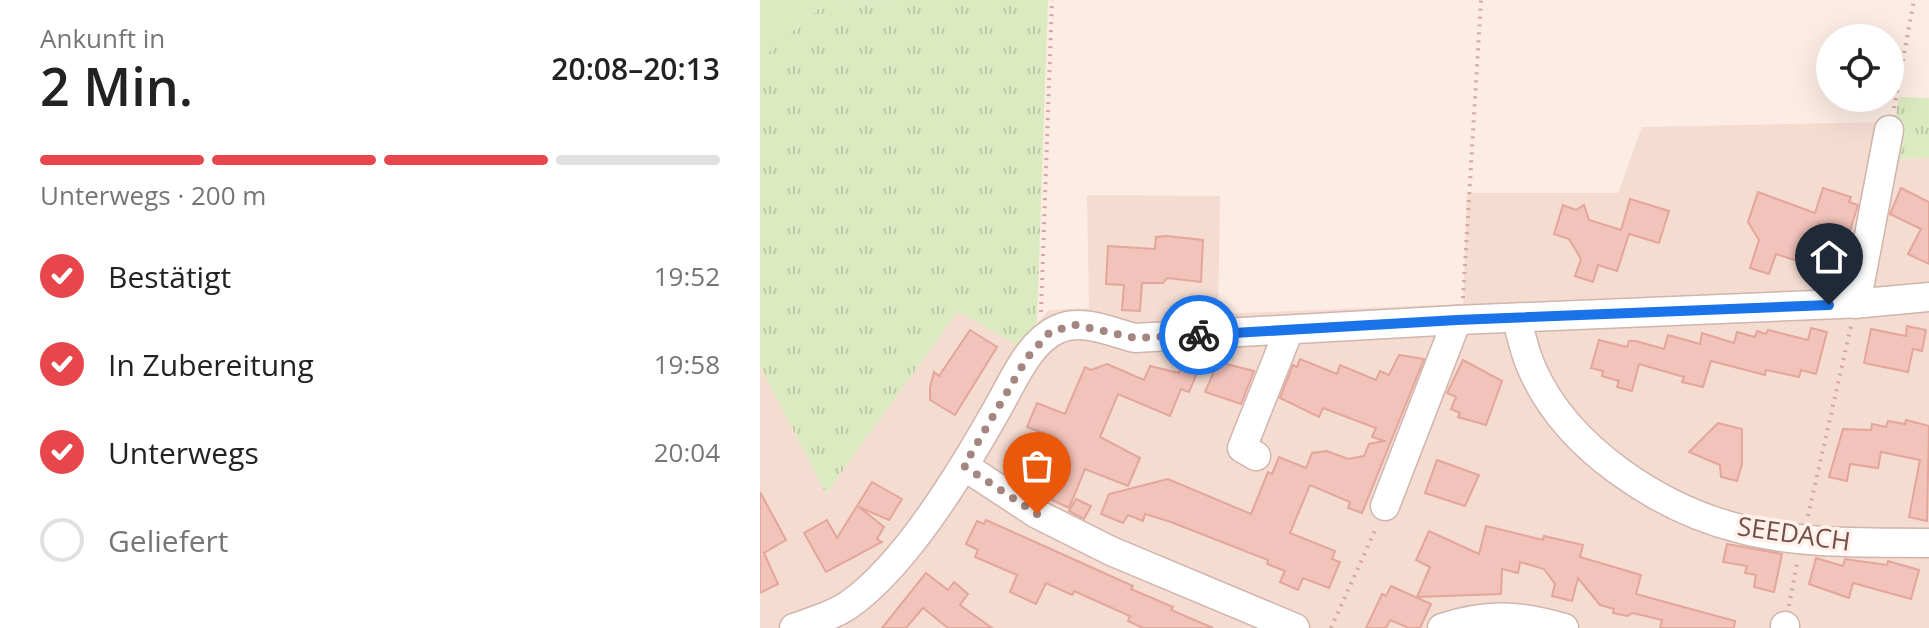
<!DOCTYPE html>
<html lang="de">
<head>
<meta charset="utf-8">
<style>
	:root { --surface:#fff; --page:#f6f6f6; --text:#222; --muted:#767676; --line:#e0e0e0; --accent:#e7474b }
	body { margin:0; font-family:"Open Sans",sans-serif; background:var(--page); color:var(--text); height:100vh; display:flex; flex-direction:column; font-size:30px; white-space:nowrap }
	* { box-sizing:border-box; margin:0 }
	p { font-size:26px; color:var(--muted) }
	.icon { flex:none; width:44px; height:44px; fill:none; stroke:currentColor; stroke-width:2; stroke-linecap:round; stroke-linejoin:round }
	.map { position:relative; flex:1; overflow:hidden }
	.details { display:flex; flex-direction:column; background:var(--surface); width:760px }
	.details>* { flex:none }
	.controls { position:absolute; left:1056px; top:24px; display:grid; gap:16px }
	.controls a { display:grid; place-items:center; width:88px; height:88px; border-radius:50%; background:var(--surface); box-shadow:0 8px 32px #0002; font-size:40px }
	.pin { position:absolute; display:grid; place-items:center; width:68px; height:68px; color:#fff; margin:-82px -34px; border-radius:50% 50% 50% 0; rotate:-45deg; box-shadow:0 0 8px #0007 }
	.pin .icon { rotate:45deg }
	.courier { position:absolute; display:grid; place-items:center; width:80px; height:80px; margin:-40px; border:6px solid #1a73e8; border-radius:50%; background:#fff; color:#222; box-shadow:0 2px 10px #0007 }
	.headline em { font-style:normal; font-weight:600 }
	.headline div { display:flex; flex-direction:column-reverse }
	.headline { display:flex; align-items:center; justify-content:space-between; height:136px; padding:0 40px }
	h1 { font-size:52px; font-weight:600; line-height:60px }
	.bar { display:grid; grid-template-columns:repeat(4,1fr); gap:12px 8px; align-content:center; height:96px; padding:0 40px }
	.bar i { height:10px; border-radius:6px; background:var(--line) }
	.bar .current { background:var(--accent) }
	.bar p { grid-column:span 4 }
	ol { padding:0 40px; list-style:none }
	li { display:flex; align-items:center; gap:24px; height:88px }
	li p { margin-inline-start:auto }
	li .icon { padding:8px; border-radius:50%; background:var(--accent); color:#fff; stroke-width:4 }
	li:last-child { color:var(--muted) }
	li i { width:44px; height:44px; border:4px solid var(--line); border-radius:50% }
	main { display:flex; flex:1; min-height:0 }
	.map>svg:first-child { display:block }
	.residential { fill:#f4dcd1 }
	.grass { fill:url(#grass-tufts) }
	.garden { fill:#dceac1 }
	.building { fill:#f2c3ba; stroke:#e4a59b; stroke-width:2 }
	.lines { fill:none; stroke-linecap:round; stroke-linejoin:round }
	.minor-casing { stroke:#d0b4ad; stroke-width:31 }
	.path { stroke:#d6a69e; stroke-width:4; stroke-dasharray:2 6; stroke-linecap:butt }
	.minor { stroke:#fff; stroke-width:28 }
	.done { stroke:#a4857f; stroke-width:8; stroke-dasharray:0 14.4 }
	.route { stroke:#1a73e8; stroke-width:10 }
	.labels { text-anchor:middle; dominant-baseline:central; stroke-width:7; stroke-linejoin:round; paint-order:stroke }
	.street-label { font-size:26px; fill:#744e49; stroke:#fff1e9 }
</style>
</head>
<body>
<main>
<section class="details">
<div class="headline"><div><h1>2 Min.</h1><p>Ankunft in</p></div><em>20:08–20:13</em></div>
<div class="bar"><i class="current"></i><i class="current"></i><i class="current"></i><i></i><p>Unterwegs · 200 m</p></div>
<ol>
<li><svg class="icon" aria-label="check" viewBox="0 0 24 24"><path d="M5 12l5 5 9-10"/></svg>Bestätigt<p>19:52</p></li>
<li><svg class="icon" aria-label="check" viewBox="0 0 24 24"><path d="M5 12l5 5 9-10"/></svg>In Zubereitung<p>19:58</p></li>
<li><svg class="icon" aria-label="check" viewBox="0 0 24 24"><path d="M5 12l5 5 9-10"/></svg>Unterwegs<p>20:04</p></li>
<li><i></i>Geliefert</li>
</ol>
</section>
<div class="map">
<svg width="1169" height="628" viewBox="0 0 1169 628">
	<defs>
		<pattern id="grass-tufts" width="24" height="20" patternUnits="userSpaceOnUse" patternTransform="scale(2)"><rect width="24" height="20" fill="#dceac1"/><path d="M3 7l-1-3M5 7V3M7 7l1-3M15 17l-1-3M17 17v-4M19 17l1-3" fill="none" stroke="#c0caa7"/></pattern>
	</defs>
	<rect width="100%" height="100%" fill="#fcece3"/>
	<path class="residential" d="M1126 122 1118 160 1169 158V628H0V366L66 494 198 311 258 345 289 310 329 308 327 195 460 196 458 314 703 304 707 193H858L882 127Z"/>
	<g class="grass">
		<path d="M140 0H288L277 322 258 346 198 311 66 494 0 366V55L4 56 58 9Z"/>
		<path d="M1139 97 1169 98V158L1127 159Z"/>
	</g>
	<path class="garden" d="M0 0H140L58 9 4 57 0 55Z"/>
	<g class="building">
		<path d="M1063 188 1091 197 1089 202 1098 205 1089 234 1059 224 1047 264 1016 254 1009 274 990 268 999 240 988 222 998 192 1055 213Z"/>
		<path d="M1141 188 1169 202V264L1148 254 1161 229 1130 214Z"/>
		<path d="M870 199 909 211 899 243 869 234 857 271 838 265 833 282 815 276 821 259 809 239 794 234 803 205 816 210 824 205 829 220 861 230Z"/>
		<path d="M406 236 443 240 441 282 407 278 403 283H382L380 311 362 310 364 285 346 284 348 246 395 249 396 237Z"/>
		<path d="M1147 326 1166 330 1162 351 1153 349 1148 372 1104 363 1111 329 1146 336Z"/>
		<path d="M1051 328 1067 332 1056 374 1041 370 1039 377 1006 370 1005 375 951 361 943 387 922 382 924 377 879 364 872 391 857 387 859 381 842 376 843 371 831 368 839 340 867 347 869 341H876L904 349 908 335 940 344 942 333 974 343 977 332 995 337 997 331 1006 334 1008 330 1048 340Z"/>
		<path d="M210 330 237 347 195 415 170 400V387L174 372 179 376Z"/>
		<path d="M639 355 664 359 602 513 588 508 590 502 550 485 530 533 575 551 572 559 580 562 569 588 543 578 538 590 520 582 525 571 507 564 508 560 411 522 385 514 383 521 368 515 363 523 341 514 349 494 408 479 491 514 508 472 512 474 519 457 546 468 552 453 567 451 588 459 604 456 609 444 624 441 612 437 616 428 563 408 559 417 520 398 533 365 537 367 540 359 577 374 580 365 616 380 620 371 629 375Z"/>
		<path d="M703 360 742 381 726 425 698 417 700 413 691 409 696 397 687 393Z"/>
		<path d="M458 362 494 371 481 404 445 392Z"/>
		<path d="M347 364 384 380 390 366 419 373 421 367 437 373 429 392 421 389 410 416 358 394 340 437 380 458 368 486 325 469 309 508 292 500 304 470 283 461 285 455 275 451 283 433 267 427 277 403 305 414 325 367 331 370Z"/>
		<path d="M1146 420 1169 426 1167 521 1149 517 1160 460 1121 452 1118 468 1090 464 1087 481 1069 477 1083 429 1111 430 1112 424 1126 427 1128 421 1145 424Z"/>
		<path d="M958 423 982 429V464L977 481 961 477 960 465 929 452Z"/>
		<path d="M677 460 719 475 705 506 665 493Z"/>
		<path d="M112 482 142 499 129 520 99 507 124 527 117 539 122 542 66 572 44 533 67 520 77 538Z"/>
		<path d="M0 492 26 540 4 553 18 584 0 593Z"/>
		<path d="M316 499 331 506 324 519 309 511Z"/>
		<path d="M226 520 373 586 371 589 413 607 411 610 453 628H383L368 621 370 616 314 591 312 595 286 583 276 604 250 592 257 575 215 557 218 550 206 544 217 521 224 524Z"/>
		<path d="M726 526 783 540 784 536 823 545 820 557 881 575 876 594 975 621 974 628H900L902 620 873 613 867 616 853 613 854 609 840 605 818 578 812 601 792 596 795 584 784 569 760 562 758 573 742 569 741 594 657 597 670 567 656 560 669 531 719 554Z"/>
		<path d="M967 544 1022 554 1014 592 994 587 996 575 985 573 987 566 963 562Z"/>
		<path d="M1056 558 1083 566 1085 559 1127 565 1128 561 1159 570 1151 599 1093 583 1089 598 1049 584Z"/>
		<path d="M166 573 188 590 194 582 208 594 200 605 232 628H188L163 608 146 628H122Z"/>
		<path d="M631 586 671 604 660 628H649L630 620 626 628H606L622 594 626 596Z"/>
	</g>
	<g class="lines">
		<defs>
			<g id="minor">
				<path d="M1096 304 1129 130"/>
				<path d="M757 319C761 336 765 354 773 371 808 449 900 509 981 529 1042 545 1107 542 1169 543"/>
				<path d="M496 456 482 448 529 330"/>
				<path d="M204 466 277 514 351 551 535 628"/>
				<path d="M625 506 697 320"/>
				<path d="M34 628C53 621 73 616 90 604 147 563 202 471 236 411 252 384 268 342 298 329 322 318 351 332 375 338L697 320 1104 303 1169 297"/>
				<path d="M682 628C727 613 759 615 804 628"/>
				<path d="M1025 628V626"/>
			</g>
		</defs>
		<use href="#minor" class="minor-casing"/>
		<g class="path">
			<path d="M1134 108 1154 0"/>
			<path d="M703 298 721 0"/>
			<path d="M281 312 292 0"/>
			<path d="M1048 516 1091 326"/>
			<path d="M1029 606 1037 563"/>
			<path d="M571 628 617 526"/>
		</g>
		<use href="#minor" class="minor"/>
	</g>
	<g class="lines">
		<path class="done" d="M277 514 204 466 267 358 290 332 316 325 375 338 439 335"/>
		<path class="route" d="M439 335 697 320 1069 305"/>
	</g>
	<g class="labels">
		<g class="street-label">
			<text transform="translate(1034 533) rotate(8)">SEEDACH</text>
		</g>
	</g>
</svg>
<div class="controls">
<a><svg class="icon" aria-label="locate" viewBox="0 0 24 24"><circle cx="12" cy="12" r="6"/><path d="M12 2v4M12 18v4M2 12h4M18 12h4"/></svg></a>
</div>
<div class="pin" style="left:277px;top:514px;background:#ea580c"><svg class="icon" aria-label="bag" viewBox="0 0 24 24"><path d="M5 8h14l-1 12H6zM9 8a3 3 0 0 1 6 0"/></svg></div>
<div class="pin" style="left:1069px;top:305px;background:#1f2937"><svg class="icon" aria-label="home" viewBox="0 0 24 24"><path d="M3 11l9-7 9 7M6 9v11h12V9"/></svg></div>
<div class="courier" style="left:439px;top:335px"><svg class="icon" aria-label="bike" viewBox="0 0 24 24"><circle cx="6" cy="16" r="4"/><circle cx="18" cy="16" r="4"/><path d="M6 16l4-8h5l3 8M10 8l3 8H6M13 5h3"/></svg></div>
</div>
</main>
</body>
</html>
